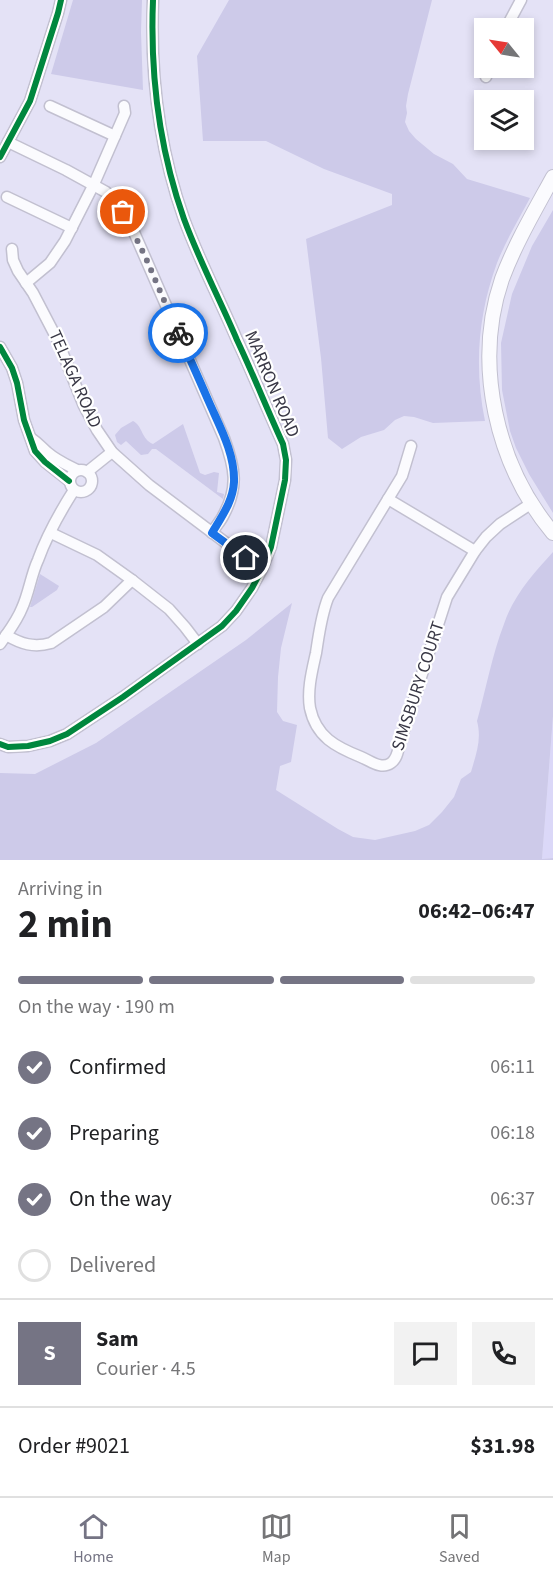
<!DOCTYPE html>
<html lang="en">
<head>
<meta charset="utf-8">
<style>
	:root { --surface:#fff; --page:#f2f2f2; --text:#202124; --muted:#757577; --line:#e0e0e0; --accent:#757484 }
	body { margin:0; font-family:"Source Sans 3",sans-serif; background:var(--page); color:var(--text); height:100vh; display:flex; flex-direction:column; font-size:22px; white-space:nowrap }
	* { box-sizing:border-box; margin:0 }
	p { font-size:20px; color:var(--muted) }
	.icon { flex:none; width:33px; height:33px; fill:none; stroke:currentColor; stroke-width:2; stroke-linecap:round; stroke-linejoin:round }
	.map { position:relative; height:860px; overflow:hidden }
	.sheet { display:flex; flex-direction:column; background:var(--surface); flex:1 }
	.sheet>* { flex:none }
	.needle { width:39px; rotate:300deg }
	.tools { position:absolute; left:474px; top:18px; display:grid; gap:12px }
	.tools a { display:grid; place-items:center; width:60px; height:60px; border-radius:0px; background:var(--surface); box-shadow:0 3px 9px #0003; font-size:30px }
	.pin { position:absolute; display:grid; place-items:center; width:51px; height:51px; color:#fff; margin:-26px; border:3px solid #fff; border-radius:50%; box-shadow:0 2px 6px #0007 }
	.courier { position:absolute; display:grid; place-items:center; width:60px; height:60px; margin:-30px; border:4px solid #1a73e8; border-radius:50%; background:#fff; color:#222; box-shadow:0 2px 8px #0007 }
	.summary em { font-style:normal; font-weight:700 }
	.summary div { display:flex; flex-direction:column-reverse }
	.summary { display:flex; align-items:center; justify-content:space-between; height:102px; padding:0 18px }
	h1 { font-size:39px; font-weight:700; line-height:45px }
	.bar { display:grid; grid-template-columns:repeat(4,1fr); gap:9px 6px; align-content:center; height:72px; padding:0 18px }
	.bar i { height:8px; border-radius:4px; background:var(--line) }
	.bar .active { background:var(--accent) }
	.bar p { grid-column:span 4 }
	.line { display:flex; align-items:center; gap:15px; padding:0 18px; border-top:2px solid var(--line) }
	.line div { flex:1 }
	.round { display:grid; place-items:center; flex:none; width:63px; height:63px; border-radius:0px; background:var(--page) }
	ol { padding:0 18px; list-style:none }
	li { display:flex; align-items:center; gap:18px; height:66px }
	li p { margin-inline-start:auto }
	li .icon { padding:6px; border-radius:50%; background:var(--accent); color:#fff; stroke-width:4 }
	li:last-child { color:var(--muted) }
	li i { width:33px; height:33px; border:3px solid var(--line); border-radius:50% }
	.tab-bar { display:flex; justify-content:space-around; align-items:center; height:84px; border-top:2px solid var(--line); background:var(--surface); font-size:16px; color:var(--muted) }
	.tab-bar a { display:grid; justify-items:center; gap:3px }
	.tab-bar .active { color:var(--accent) }
	.map>svg:first-child { display:block }
	.built { fill:#dbd8f8 }
	.green { fill:#cdcae9 }
	.lines { fill:none; stroke-linecap:round; stroke-linejoin:round }
	.minor-casing { stroke:#c2c0d0; stroke-width:13 }
	.major-casing { stroke:#c2c0d0; stroke-width:16 }
	.minor { stroke:#fbfbfe; stroke-width:10 }
	.major { stroke:#fbfbfe; stroke-width:14 }
	.cycleway-casing { stroke:#fff; stroke-width:10 }
	.cycleway { stroke:#00873e; stroke-width:6 }
	.done { stroke:#757484; stroke-width:6; stroke-dasharray:0 10.8 }
	.route { stroke:#1a73e8; stroke-width:8 }
	.labels { text-anchor:middle; dominant-baseline:central; stroke-width:4.5; stroke-linejoin:round; paint-order:stroke }
	.street-label { font-size:18px; fill:#393846; stroke:#fff }
</style>
</head>
<body>
<div class="map">
<svg width="553" height="860" viewBox="0 0 553 860">
	<rect width="100%" height="100%" fill="#e4e2f6"/>
	<path class="built" d="M553 716V858L542 859Z"/>
	<g class="green">
		<path d="M73 0H142L141 32 143 90 51 74Z"/>
		<path d="M229 0H432L408 94 406 106 407 113 405 122 409 131 416 139 434 154 453 164 467 179 530 198C519 219 506 240 497 263 478 314 474 368 485 421L433 423 414 417 404 416 395 420 384 430 361 437 342 449 328 438 321 358 306 239 392 205V194L324 169 266 141H203L197 56Z"/>
		<path d="M553 210V517V513L529 474 516 448 510 431 502 390 501 343 512 294 532 246Z"/>
		<path d="M133 421C143 426 141 439 153 444L183 424 200 473 205 475 214 472 219 473 217 492 224 494 223 499 156 449H152L148 454 141 455 126 441 121 445 117 442 115 435 121 428Z"/>
		<path d="M553 552V716L542 859 553 858V860H0V773L35 774 96 743 246 640 292 603 281 648 278 677 277 712 283 721 297 725 291 762 280 766 276 790 338 829 353 837 375 840 415 831 429 825 442 812 454 797 461 779 471 772C476 754 482 740 477 721 486 689 492 655 504 624 513 596 534 573 553 552Z"/>
		<path d="M40 574 59 586 57 590 32 607H30Z"/>
	</g>
	<g class="lines">
		<defs>
			<g id="minor">
				<path d="M506 28 521 0"/>
				<path d="M486 77 489 68"/>
				<path d="M50 106 115 136"/>
				<path d="M8 142 66 170 106 192 117 201 130 223 224 438C235 468 239 487 223 516 220 522 215 527 212 533"/>
				<path d="M0 157 30 101 58 13 61 0"/>
				<path d="M7 197 72 228"/>
				<path d="M12 249 13 260 18 271 33 293 57 339 84 406 97 430 112 452 149 485 246 558"/>
				<path d="M26 283 50 263 65 241 94 184 125 113 124 106"/>
				<path d="M0 347 12 368 17 383 24 420 35 451 45 462 69 481"/>
				<path d="M32 439C38 443 41 447 47 452 56 460 67 465 77 470"/>
				<path d="M411 446 402 476 328 598C321 616 319 634 316 653 312 671 307 690 310 708 316 737 336 747 361 757 371 761 381 770 391 763 398 758 398 749 400 742L447 597 475 551 486 537 500 524 532 503"/>
				<circle cx="81" cy="481" r="11"/>
				<path d="M87 472 112 452"/>
				<path d="M388 499 475 551"/>
				<path d="M51 533 97 555 132 580 169 609 185 627 198 644"/>
				<path d="M6 635C21 644 34 648 51 643L104 607 132 580"/>
				<path d="M0 644C8 632 17 621 22 608 29 593 31 575 38 560 47 535 60 512 74 490"/>
				<path d="M0 744 8 747 28 746 50 741 67 734 123 697 222 626 236 611 252 588 262 569 271 547 285 480 286 460 283 444C267 409 253 374 237 340 220 300 199 260 184 219 159 148 150 75 153 0"/>
			</g>
			<path id="major" d="M553 177C535 210 515 244 502 279 473 364 496 465 553 533"/>
		</defs>
		<use href="#minor" class="minor-casing"/>
		<use href="#major" class="major-casing"/>
		<use href="#minor" class="minor"/>
		<use href="#major" class="major"/>
		<defs>
			<g id="cycleway">
				<path d="M0 157 30 101 58 13 61 0"/>
				<path d="M0 347 12 368 17 383 24 420 35 451 45 462 69 481"/>
				<path d="M0 744 8 747 28 746 50 741 67 734 123 697 222 626 236 611 252 588 262 569 271 547 285 480 286 460 283 444C267 409 253 374 237 340 220 300 199 260 184 219 159 148 150 75 153 0"/>
			</g>
		</defs>
		<use href="#cycleway" class="cycleway-casing"/>
		<use href="#cycleway" class="cycleway"/>
	</g>
	<g class="lines">
		<path class="done" d="M123 212 145 256 178 333"/>
		<path class="route" d="M178 333C189 356 199 379 209 402 220 427 235 454 234 482 233 501 222 516 212 533L246 558"/>
	</g>
	<g class="labels">
		<g class="street-label">
			<text transform="translate(75 379) rotate(66)">TELAGA ROAD</text>
			<text transform="translate(272 384) rotate(67)">MARRON ROAD</text>
			<text transform="translate(418 686) rotate(-72)">SIMSBURY COURT</text>
		</g>
	</g>
</svg>
<div class="tools">
<a><svg class="needle" viewBox="-14 -14 28 28"><path d="M0-13l5 13h-10z" fill="#e53935"/><path d="M0 13l5-13h-10z" fill="#757577"/></svg></a>
<a><svg class="icon" aria-label="layers" viewBox="0 0 24 24"><path d="M12 4l9 5-9 5-9-5zM3 14l9 5 9-5"/></svg></a>
</div>
<div class="pin" style="left:123px;top:212px;background:#ea580c"><svg class="icon" aria-label="bag" viewBox="0 0 24 24"><path d="M5 8h14l-1 12H6zM9 8a3 3 0 0 1 6 0"/></svg></div>
<div class="pin" style="left:246px;top:558px;background:#1f2937"><svg class="icon" aria-label="home" viewBox="0 0 24 24"><path d="M3 11l9-7 9 7M6 9v11h12V9"/></svg></div>
<div class="courier" style="left:178px;top:333px"><svg class="icon" aria-label="bike" viewBox="0 0 24 24"><circle cx="6" cy="16" r="4"/><circle cx="18" cy="16" r="4"/><path d="M6 16l4-8h5l3 8M10 8l3 8H6M13 5h3"/></svg></div>
</div>
<section class="sheet">
<div class="summary"><div><h1>2 min</h1><p>Arriving in</p></div><em>06:42–06:47</em></div>
<div class="bar"><i class="active"></i><i class="active"></i><i class="active"></i><i></i><p>On the way · 190 m</p></div>
<ol>
<li><svg class="icon" aria-label="check" viewBox="0 0 24 24"><path d="M5 12l5 5 9-10"/></svg>Confirmed<p>06:11</p></li>
<li><svg class="icon" aria-label="check" viewBox="0 0 24 24"><path d="M5 12l5 5 9-10"/></svg>Preparing<p>06:18</p></li>
<li><svg class="icon" aria-label="check" viewBox="0 0 24 24"><path d="M5 12l5 5 9-10"/></svg>On the way<p>06:37</p></li>
<li><i></i>Delivered</li>
</ol>
<div class="line" style="height:108px"><b class="round" style="background:var(--accent);color:#fff">S</b><div><b>Sam</b><p>Courier · 4.5</p></div><a class="round"><svg class="icon" aria-label="chat" viewBox="0 0 24 24"><path d="M4 5h16v11H9l-5 4z"/></svg></a><a class="round"><svg class="icon" aria-label="phone" viewBox="0 0 24 24"><path d="M5 4h4l2 5-3 2q2 4 5 5l2-3 5 2v4C11 20 4 13 5 4z"/></svg></a></div>
<div class="line" style="height:78px"><div>Order #9021</div><b>$31.98</b></div>
</section>
<nav class="tab-bar">
<a class="active"><svg class="icon" aria-label="home" viewBox="0 0 24 24"><path d="M3 11l9-7 9 7M6 9v11h12V9"/></svg>Home</a>
<a><svg class="icon" aria-label="map" viewBox="0 0 24 24"><path d="M3 6l6-2 6 2 6-2v14l-6 2-6-2-6 2zM9 4v14M15 6v14"/></svg>Map</a>
<a><svg class="icon" aria-label="saved" viewBox="0 0 24 24"><path d="M7 4h10v16l-5-4-5 4z"/></svg>Saved</a>
</nav>
</body>
</html>
